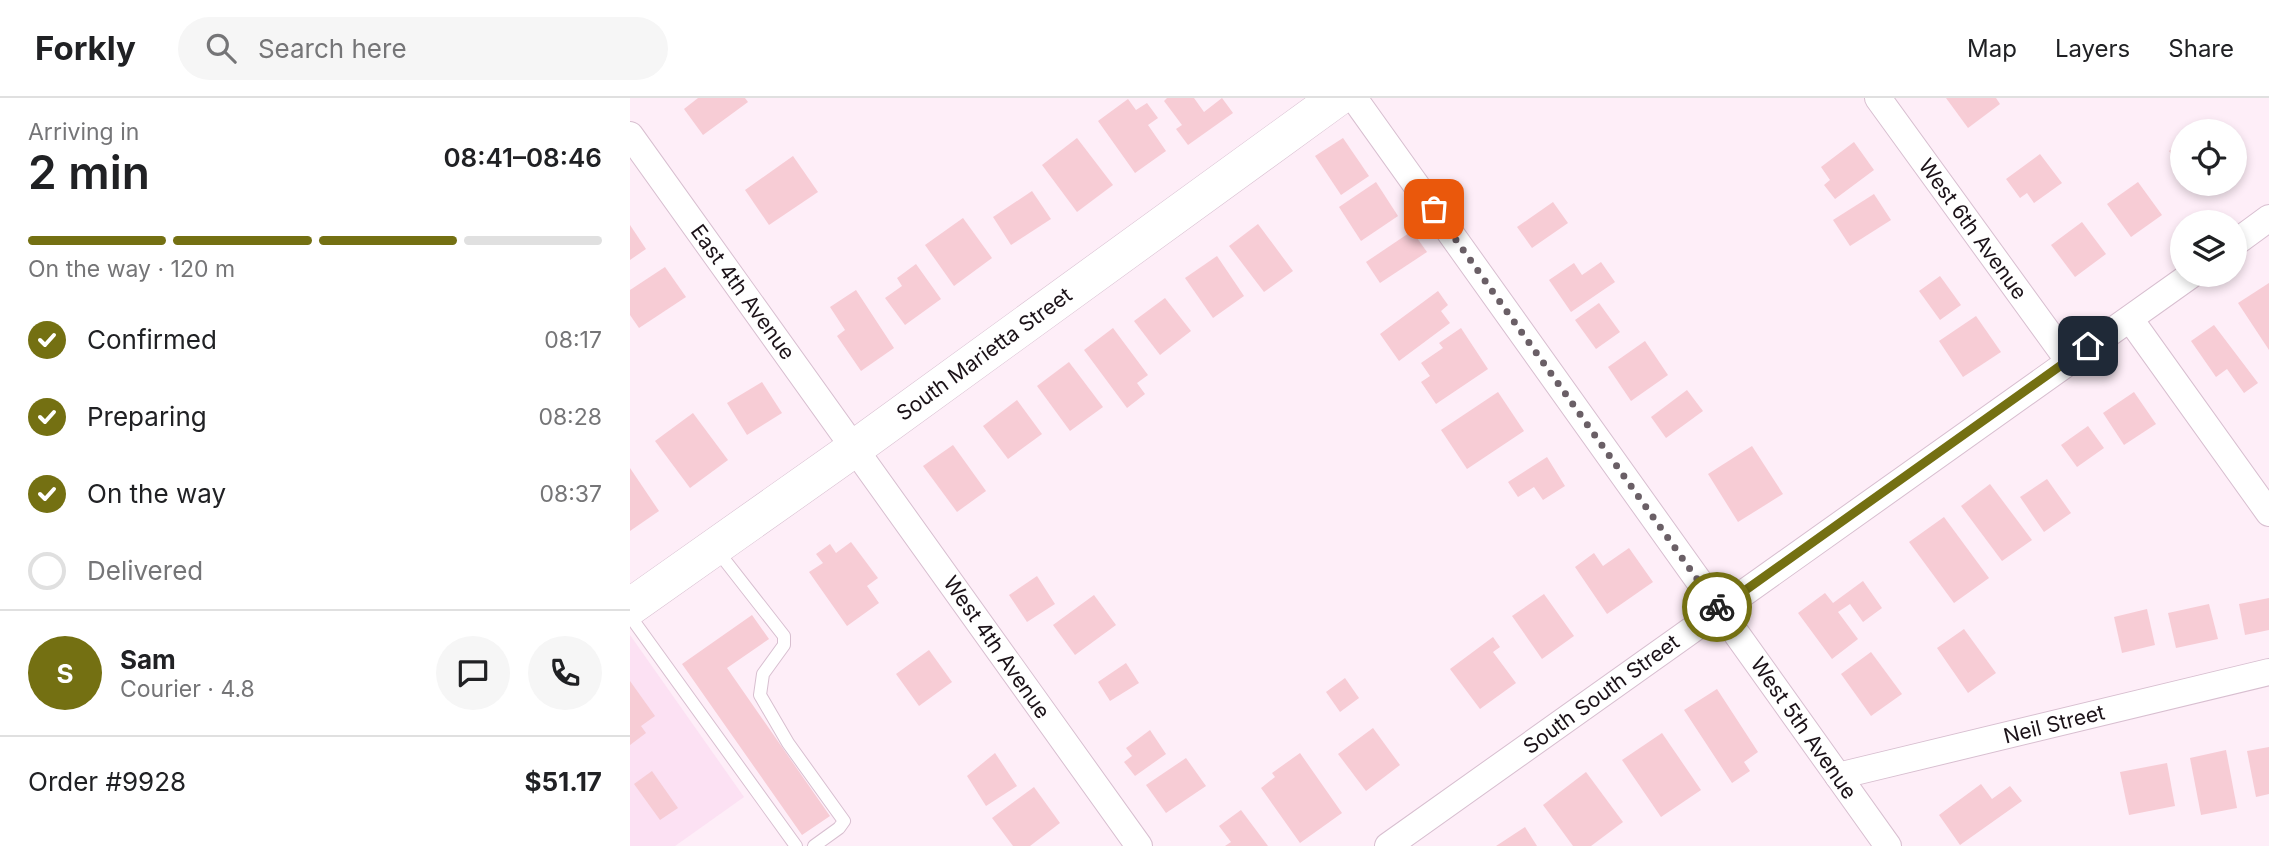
<!DOCTYPE html>
<html lang="en">
<head>
<meta charset="utf-8">
<style>
	:root { --surface:#fff; --page:#f6f6f6; --text:#202124; --muted:#757577; --line:#e0e0e0; --accent:#747012 }
	body { margin:0; font-family:Inter,sans-serif; background:var(--page); color:var(--text); height:100vh; display:flex; flex-direction:column; font-size:26px; white-space:nowrap }
	* { box-sizing:border-box; margin:0 }
	p { font-size:23px; color:var(--muted) }
	.icon { flex:none; width:38px; height:38px; fill:none; stroke:currentColor; stroke-width:2; stroke-linecap:round; stroke-linejoin:round }
	.map { position:relative; flex:1; overflow:hidden }
	.details { display:flex; flex-direction:column; background:var(--surface); width:630px }
	.details>* { flex:none }
	.buttons { position:absolute; left:1540px; top:21px; display:grid; gap:14px }
	.buttons a { display:grid; place-items:center; width:77px; height:77px; border-radius:50%; background:var(--surface); box-shadow:0 4px 10px #0003; font-size:35px }
	.pin { position:absolute; display:grid; place-items:center; width:60px; height:60px; color:#fff; margin:-30px; border-radius:14px; box-shadow:0 4px 10px #0006 }
	.courier { position:absolute; display:grid; place-items:center; width:70px; height:70px; margin:-35px; border:5px solid #747012; border-radius:50%; background:#fff; color:#222; box-shadow:0 2px 9px #0007 }
	.summary em { font-style:normal; font-weight:600 }
	.summary div { display:flex; flex-direction:column-reverse }
	.summary { display:flex; align-items:center; justify-content:space-between; height:119px; padding:0 28px }
	h1 { font-size:46px; font-weight:600; line-height:52px }
	.bar { display:grid; grid-template-columns:repeat(4,1fr); gap:10px 7px; align-content:center; height:84px; padding:0 28px }
	.bar i { height:9px; border-radius:5px; background:var(--line) }
	.bar .on { background:var(--accent) }
	.bar p { grid-column:span 4 }
	.line { display:flex; align-items:center; gap:18px; padding:0 28px; border-top:2px solid var(--line) }
	.line div { flex:1 }
	.round { display:grid; place-items:center; flex:none; width:74px; height:74px; border-radius:37px; background:var(--page) }
	ol { padding:0 28px; list-style:none }
	li { display:flex; align-items:center; gap:21px; height:77px }
	li p { margin-inline-start:auto }
	li .icon { padding:7px; border-radius:50%; background:var(--accent); color:#fff; stroke-width:4 }
	li:last-child { color:var(--muted) }
	li i { width:38px; height:38px; border:4px solid var(--line); border-radius:50% }
	header { display:flex; align-items:center; gap:42px; box-sizing:border-box; height:98px; padding:0 35px; background:var(--surface); border-bottom:2px solid var(--line) }
	header strong { font-size:33px }
	nav { display:flex; gap:38px; margin-inline-start:auto; font-size:24px }
	.search { width:490px; height:63px; background:var(--page); display:flex; align-items:center; gap:18px; box-sizing:border-box; padding:0 24px; border-radius:38px; color:var(--muted); font-size:26px }
	main { display:flex; flex:1; min-height:0 }
	.map>svg:first-child { display:block }
	.built { fill:#fce1f3 }
	.building { fill:#f7ccd5 }
	.lines { fill:none; stroke-linecap:round; stroke-linejoin:round }
	.service-casing { stroke:#d8bfd0; stroke-width:14 }
	.minor-casing { stroke:#d8bfd0; stroke-width:28 }
	.secondary-casing { stroke:#d8bfd0; stroke-width:38 }
	.service { stroke:#fff; stroke-width:12 }
	.minor { stroke:#fff; stroke-width:26 }
	.secondary { stroke:#fff; stroke-width:37 }
	.done { stroke:#6a5f66; stroke-width:7; stroke-dasharray:0 12.6 }
	.route { stroke:#747012; stroke-width:9 }
	.labels { text-anchor:middle; dominant-baseline:central; stroke-width:5; stroke-linejoin:round; paint-order:stroke }
	.street-label { font-size:21px; fill:#1b1218; stroke:#fff }
</style>
</head>
<body>
<header>
<strong>Forkly</strong>
<div class="search"><svg class="icon" aria-label="search" viewBox="0 0 24 24"><circle cx="10" cy="10" r="6"/><path d="M15 15l6 6"/></svg>Search here</div>
<nav><a>Map</a><a>Layers</a><a>Share</a></nav>
</header>
<main>
<section class="details">
<div class="summary"><div><h1>2 min</h1><p>Arriving in</p></div><em>08:41–08:46</em></div>
<div class="bar"><i class="on"></i><i class="on"></i><i class="on"></i><i></i><p>On the way · 120 m</p></div>
<ol>
<li><svg class="icon" aria-label="check" viewBox="0 0 24 24"><path d="M5 12l5 5 9-10"/></svg>Confirmed<p>08:17</p></li>
<li><svg class="icon" aria-label="check" viewBox="0 0 24 24"><path d="M5 12l5 5 9-10"/></svg>Preparing<p>08:28</p></li>
<li><svg class="icon" aria-label="check" viewBox="0 0 24 24"><path d="M5 12l5 5 9-10"/></svg>On the way<p>08:37</p></li>
<li><i></i>Delivered</li>
</ol>
<div class="line" style="height:126px"><b class="round" style="background:var(--accent);color:#fff">S</b><div><b>Sam</b><p>Courier · 4.8</p></div><a class="round"><svg class="icon" aria-label="chat" viewBox="0 0 24 24"><path d="M4 5h16v11H9l-5 4z"/></svg></a><a class="round"><svg class="icon" aria-label="phone" viewBox="0 0 24 24"><path d="M5 4h4l2 5-3 2q2 4 5 5l2-3 5 2v4C11 20 4 13 5 4z"/></svg></a></div>
<div class="line" style="height:91px"><div>Order #9928</div><b>$51.17</b></div>
</section>
<div class="map">
<svg width="1639" height="748" viewBox="0 0 1639 748">
	<rect width="100%" height="100%" fill="#feeef8"/>
	<path class="built" d="M0 537 114 699 45 748H0Z"/>
	<g class="building">
		<path d="M68 0H115L118 4 73 37 54 11Z"/>
		<path d="M537 0H564L574 14 592 0 603 15 558 47 546 31 552 27 534 3Z"/>
		<path d="M1316 0H1366L1370 6 1338 30Z"/>
		<path d="M498 1 506 12 517 5 528 20 518 27 536 53 505 75 468 23Z"/>
		<path d="M447 40 483 87 447 114 412 67Z"/>
		<path d="M713 40 739 78 711 97 685 58Z"/>
		<path d="M1552 43V72L1539 53Z"/>
		<path d="M1224 44 1244 72 1205 101 1194 87 1200 82 1191 69Z"/>
		<path d="M1410 56 1432 85 1404 105 1397 95 1390 100 1376 81Z"/>
		<path d="M163 58 188 94 139 127 115 92Z"/>
		<path d="M746 84 768 118 731 143 709 109Z"/>
		<path d="M1508 84 1532 117 1501 139 1477 106Z"/>
		<path d="M402 93 421 121 381 147 363 119Z"/>
		<path d="M1244 96 1261 122 1220 148 1203 122Z"/>
		<path d="M923 104 938 125 902 150 887 129Z"/>
		<path d="M333 120 362 160 324 188 295 147Z"/>
		<path d="M1452 124 1476 156 1445 179 1421 147Z"/>
		<path d="M628 126 663 173 634 194 599 148Z"/>
		<path d="M0 127 16 151 0 162Z"/>
		<path d="M782 133 797 154 750 185 736 164Z"/>
		<path d="M587 158 614 198 583 220 555 180Z"/>
		<path d="M971 164 985 184 941 214 919 182 944 165 952 177Z"/>
		<path d="M286 166 311 201 275 227 255 200 272 188 267 180Z"/>
		<path d="M35 169 56 199 9 230 0 217V192Z"/>
		<path d="M1310 178 1331 207 1310 222 1289 193Z"/>
		<path d="M1639 185V252L1608 205Z"/>
		<path d="M226 192 264 250 231 273 207 238 215 232 200 209Z"/>
		<path d="M808 193 818 207 811 213 820 225 769 263 750 236Z"/>
		<path d="M535 200 561 233 530 257 504 223Z"/>
		<path d="M969 205 990 234 966 251 945 222Z"/>
		<path d="M1346 218 1371 254 1333 279 1309 243Z"/>
		<path d="M1584 227 1628 285 1614 295 1597 271 1586 279 1561 243Z"/>
		<path d="M483 230 518 277 507 285 515 296 497 310 454 252Z"/>
		<path d="M831 230 858 271 806 306 791 284 800 278 791 265 813 250 809 245Z"/>
		<path d="M1015 243 1038 277 1001 303 978 269Z"/>
		<path d="M439 264 473 309 440 333 407 288Z"/>
		<path d="M132 284 152 315 117 337 97 305Z"/>
		<path d="M1057 292 1073 313 1036 340 1021 319Z"/>
		<path d="M868 294 894 333 837 371 811 332Z"/>
		<path d="M1504 294 1526 326 1494 347 1473 315Z"/>
		<path d="M387 302 412 336 378 361 353 328Z"/>
		<path d="M63 315 98 362 60 390 25 343Z"/>
		<path d="M1458 328 1474 350 1447 369 1431 347Z"/>
		<path d="M323 347 356 393 327 414 293 368Z"/>
		<path d="M1122 348 1153 396 1108 424 1078 376Z"/>
		<path d="M917 359 935 388 913 402 904 389 888 399 878 384Z"/>
		<path d="M0 370 29 413 0 433Z"/>
		<path d="M1417 381 1441 415 1414 434 1390 399Z"/>
		<path d="M1360 386 1402 442 1372 463 1331 408Z"/>
		<path d="M1314 419 1359 480 1324 505 1279 444Z"/>
		<path d="M221 444 248 480 237 488 249 505 217 528 179 474 193 465 186 456 200 446 206 455Z"/>
		<path d="M999 450 1023 484 977 516 945 469 964 455 973 468Z"/>
		<path d="M407 478 425 506 397 524 379 497Z"/>
		<path d="M1233 483 1252 510 1233 524 1220 506 1208 514 1228 541 1202 561 1168 515 1195 495 1203 505Z"/>
		<path d="M914 496 944 538 912 561 882 518Z"/>
		<path d="M464 497 486 527 445 557 423 527Z"/>
		<path d="M1639 500V532L1615 537 1609 506Z"/>
		<path d="M1579 506 1588 541 1546 550 1538 515Z"/>
		<path d="M1517 511 1525 547 1492 555 1484 519Z"/>
		<path d="M122 517 139 541 97 570 200 718 172 737 52 566Z"/>
		<path d="M1334 531 1366 575 1338 595 1307 550Z"/>
		<path d="M863 539 870 549 863 554 886 585 850 611 820 571Z"/>
		<path d="M299 552 322 584 289 608 266 576Z"/>
		<path d="M1241 554 1272 596 1241 618 1211 576Z"/>
		<path d="M496 565 509 585 480 603 468 584Z"/>
		<path d="M715 580 729 600 710 614 696 594Z"/>
		<path d="M0 583 25 618 11 628 16 635 0 647Z"/>
		<path d="M1087 591 1128 654 1114 664 1120 673 1102 685 1054 612Z"/>
		<path d="M743 630 770 667 736 693 708 656Z"/>
		<path d="M520 632 536 656 505 678 494 664 502 658 496 650Z"/>
		<path d="M1032 635 1071 692 1031 719 992 662Z"/>
		<path d="M1639 649V696L1626 699 1617 653Z"/>
		<path d="M1596 652 1607 710 1571 717 1560 660Z"/>
		<path d="M365 655 387 688 356 708 337 678Z"/>
		<path d="M670 655 712 715 670 745 631 690 645 679 642 675Z"/>
		<path d="M556 660 576 688 536 715 516 687Z"/>
		<path d="M1537 665 1545 708 1499 717 1490 674Z"/>
		<path d="M22 673 48 710 30 722 4 686Z"/>
		<path d="M956 674 993 724 961 748H943L913 707Z"/>
		<path d="M1351 686 1362 701 1380 688 1392 703 1330 747 1309 717Z"/>
		<path d="M404 689 430 725 400 748H383L362 720Z"/>
		<path d="M611 712 638 748H595L601 744 589 728Z"/>
		<path d="M895 729 907 748H866Z"/>
	</g>
	<g class="lines">
		<defs>
			<g id="service">
				<path d="M86 451 154 538V547L133 576 130 597 158 645 214 723 209 730 184 748"/>
				<path d="M0 518 166 748"/>
			</g>
			<g id="minor">
				<path d="M724 0 1258 748"/>
				<path d="M1248 0 1438 262"/>
				<path d="M0 37 509 748"/>
				<path d="M1605 145 1639 120"/>
				<path d="M1500 221 1639 415"/>
				<path d="M1208 678 1639 574"/>
				<path d="M758 748 1561 177"/>
			</g>
			<path id="secondary" d="M0 509 225 350 707 0"/>
		</defs>
		<use href="#service" class="service-casing"/>
		<use href="#minor" class="minor-casing"/>
		<use href="#secondary" class="secondary-casing"/>
		<use href="#service" class="service"/>
		<use href="#minor" class="minor"/>
		<use href="#secondary" class="secondary"/>
	</g>
	<g class="lines">
		<path class="done" d="M804 111 1087 509"/>
		<path class="route" d="M1087 509 1089 511 1458 248"/>
	</g>
	<g class="labels">
		<g class="street-label">
			<text transform="translate(1343 131) rotate(54)">West 6th Avenue</text>
			<text transform="translate(113 194) rotate(54)">East 4th Avenue</text>
			<text transform="translate(354 256) rotate(-36)">South Marietta Street</text>
			<text transform="translate(367 549) rotate(55)">West 4th Avenue</text>
			<text transform="translate(971 596) rotate(-36)">South South Street</text>
			<text transform="translate(1424 626) rotate(-14)">Neil Street</text>
			<text transform="translate(1174 630) rotate(55)">West 5th Avenue</text>
		</g>
	</g>
</svg>
<div class="buttons">
<a><svg class="icon" aria-label="locate" viewBox="0 0 24 24"><circle cx="12" cy="12" r="6"/><path d="M12 2v4M12 18v4M2 12h4M18 12h4"/></svg></a>
<a><svg class="icon" aria-label="layers" viewBox="0 0 24 24"><path d="M12 4l9 5-9 5-9-5zM3 14l9 5 9-5"/></svg></a>
</div>
<div class="pin" style="left:804px;top:111px;background:#ea580c"><svg class="icon" aria-label="bag" viewBox="0 0 24 24"><path d="M5 8h14l-1 12H6zM9 8a3 3 0 0 1 6 0"/></svg></div>
<div class="pin" style="left:1458px;top:248px;background:#1f2937"><svg class="icon" aria-label="home" viewBox="0 0 24 24"><path d="M3 11l9-7 9 7M6 9v11h12V9"/></svg></div>
<div class="courier" style="left:1087px;top:509px"><svg class="icon" aria-label="bike" viewBox="0 0 24 24"><circle cx="6" cy="16" r="4"/><circle cx="18" cy="16" r="4"/><path d="M6 16l4-8h5l3 8M10 8l3 8H6M13 5h3"/></svg></div>
</div>
</main>
</body>
</html>
